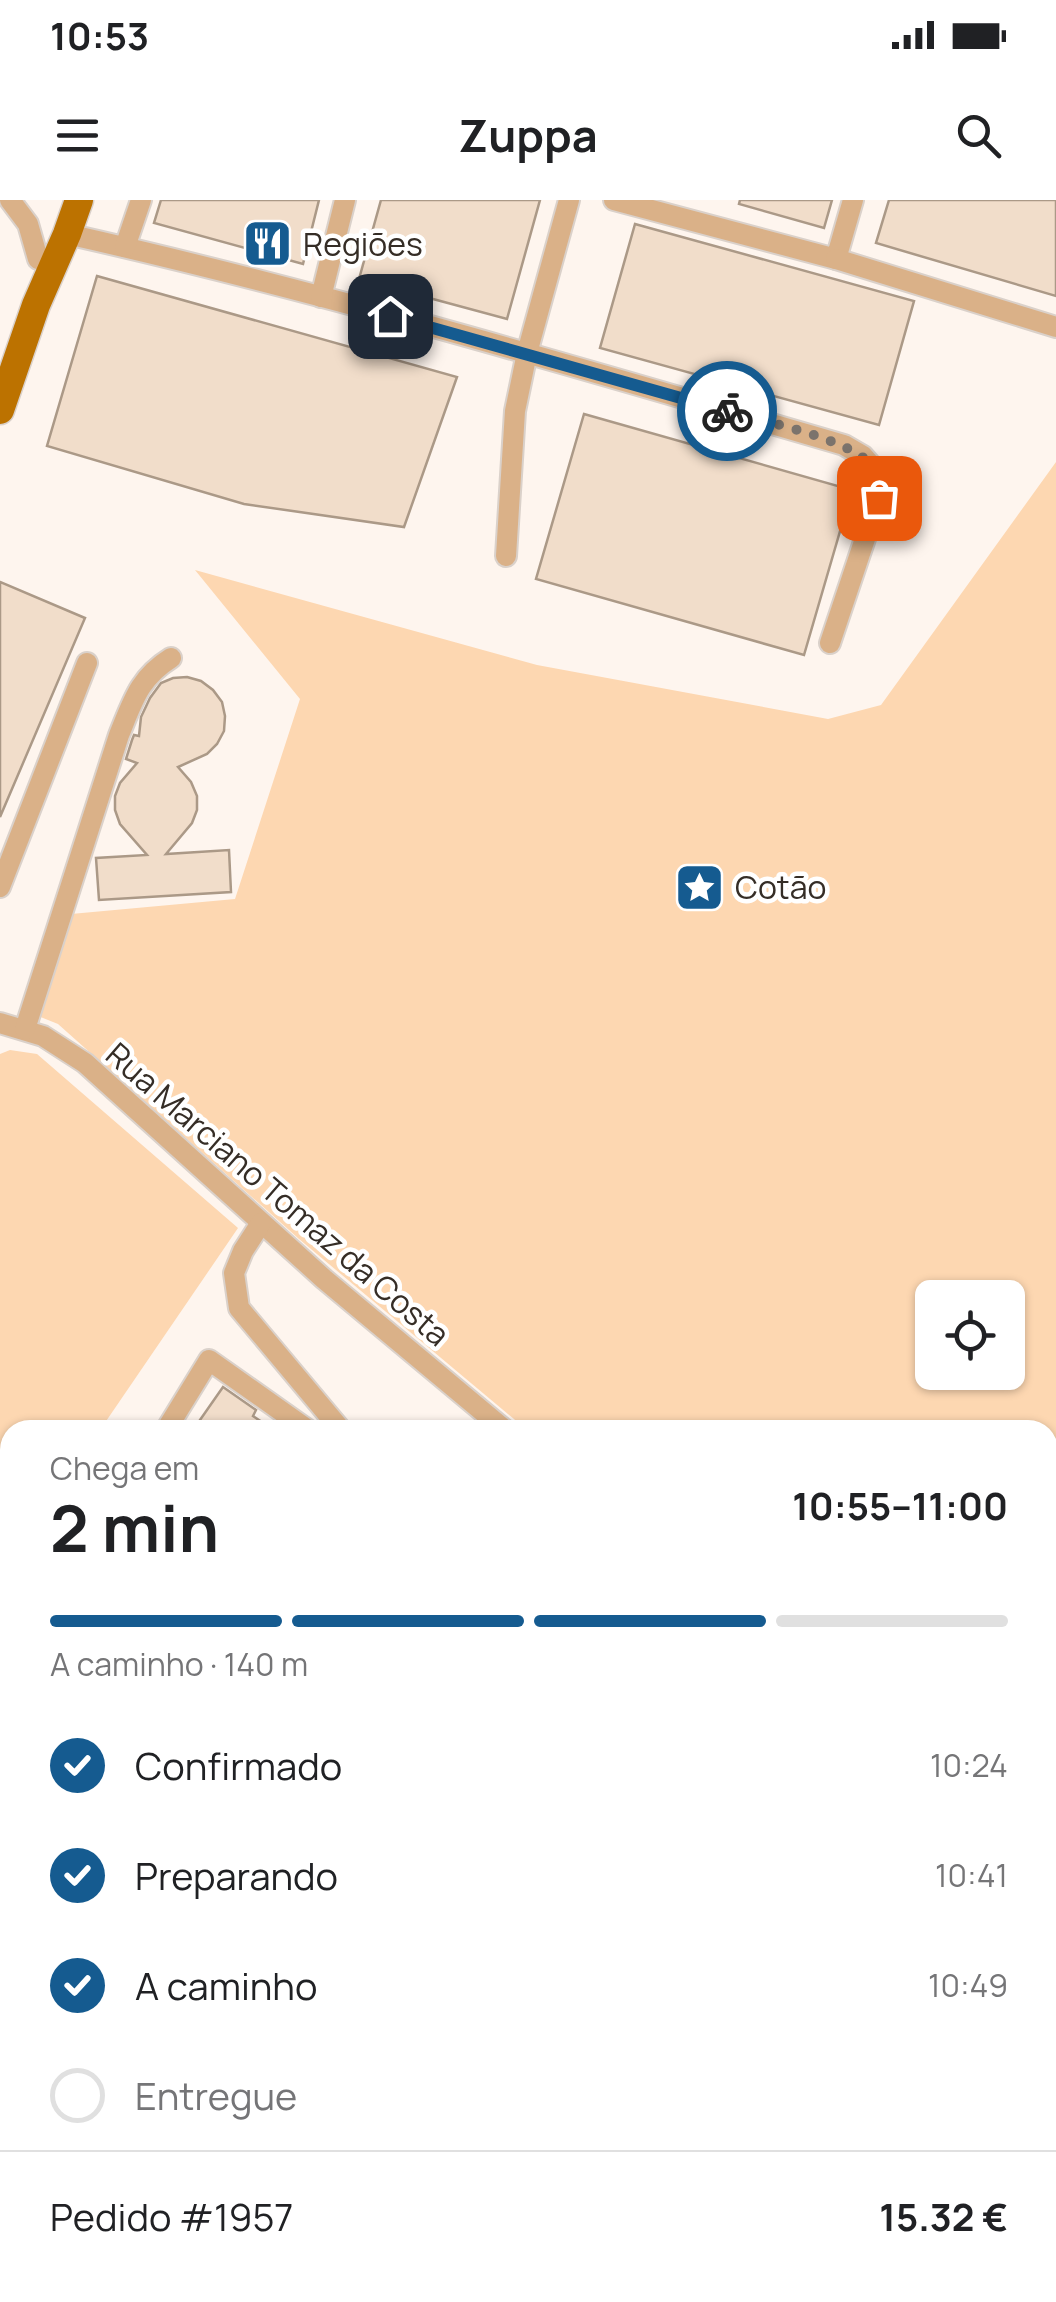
<!DOCTYPE html>
<html lang="pt">
<head>
<meta charset="utf-8">
<style>
	:root { --surface:#fff; --page:#f2f2f2; --text:#202124; --muted:#757577; --line:#e0e0e0; --accent:#155b90 }
	body { margin:0; font-family:Manrope,sans-serif; background:var(--page); color:var(--text); height:100vh; display:flex; flex-direction:column; font-size:38px; white-space:nowrap }
	* { box-sizing:border-box; margin:0 }
	p { font-size:32px; color:var(--muted) }
	.icon { flex:none; width:55px; height:55px; fill:none; stroke:currentColor; stroke-width:2; stroke-linecap:round; stroke-linejoin:round }
	.map { position:relative; flex:1; overflow:hidden }
	.panel { position:absolute; left:0px; top:1220px; width:1058px; height:882px; display:flex; flex-direction:column; background:var(--surface); border-radius:30px 30px 0 0; box-shadow:0 2px 8px #0004 }
	.panel>* { flex:none }
	.controls { position:absolute; left:915px; top:1080px; display:grid; gap:20px }
	.controls a { display:grid; place-items:center; width:110px; height:110px; border-radius:15px; background:var(--surface); box-shadow:0 2px 8px #0004; font-size:50px }
	.pin { position:absolute; display:grid; place-items:center; width:85px; height:85px; color:#fff; margin:-42px; border-radius:20px; box-shadow:0 5px 15px #0006 }
	.courier { position:absolute; display:grid; place-items:center; width:100px; height:100px; margin:-50px; border:8px solid #155b90; border-radius:50%; background:#fff; color:#222; box-shadow:0 2px 12px #0007 }
	.head em { font-style:normal; font-weight:700 }
	.head div { display:flex; flex-direction:column-reverse }
	.head { display:flex; align-items:center; justify-content:space-between; height:170px; padding:0 50px }
	h1 { font-size:65px; font-weight:700; line-height:75px }
	.bar { display:grid; grid-template-columns:repeat(4,1fr); gap:15px 10px; align-content:center; height:120px; padding:0 50px }
	.bar i { height:12px; border-radius:8px; background:var(--line) }
	.bar .on { background:var(--accent) }
	.bar p { grid-column:span 4 }
	.line { display:flex; align-items:center; gap:25px; padding:0 50px; border-top:2px solid var(--line) }
	.line div { flex:1 }
	ol { padding:0 50px; list-style:none }
	li { display:flex; align-items:center; gap:30px; height:110px }
	li p { margin-inline-start:auto }
	li .icon { padding:10px; border-radius:50%; background:var(--accent); color:#fff; stroke-width:4 }
	li:last-child { color:var(--muted) }
	li i { width:55px; height:55px; border:5px solid var(--line); border-radius:50% }
	.status { display:flex; justify-content:space-between; align-items:center; height:70px; padding:0 50px; background:var(--surface); direction:ltr }
	.status svg { height:28px; fill:currentColor }
	header { display:flex; justify-content:space-between; align-items:center; height:130px; padding:0 50px; background:var(--surface); font-size:45px; font-weight:700 }
	.map>svg:first-child { display:block }
	.green { fill:#fdd7b1; fill-rule:evenodd }
	.building { fill:#f1ddca; stroke:#ab9987; stroke-width:2.5 }
	.lines { fill:none; stroke-linecap:round; stroke-linejoin:round }
	.minor-casing { stroke:#dad1ca; stroke-width:24 }
	.major-casing { stroke:#dad1ca; stroke-width:31 }
	.minor { stroke:#dab188; stroke-width:20 }
	.major { stroke:#bc7200; stroke-width:28 }
	.done { stroke:#7b736c; stroke-width:10; stroke-dasharray:0 18 }
	.route { stroke:#155b90; stroke-width:12 }
	.labels { text-anchor:middle; dominant-baseline:central; stroke-width:9; stroke-linejoin:round; paint-order:stroke }
	.poi-label { font-size:32px; fill:#352d26; stroke:#fff; text-anchor:start }
	.street-label { font-size:32px; fill:#352d26; stroke:#fff }
</style>
</head>
<body>
<div class="status"><b>10:53</b><svg viewBox="0 0 49 12"><path d="M0 12V9h3v3zM5 12V6h3v6zM10 12V3h3v9zM15 12V0h3v12zM26 1h20v11H26zM47 4h2v5h-2z"/></svg></div>
<header><svg class="icon" aria-label="menu" viewBox="0 0 24 24"><path d="M4 6h16M4 12h16M4 18h16"/></svg>Zuppa<svg class="icon" aria-label="search" viewBox="0 0 24 24"><circle cx="10" cy="10" r="6"/><path d="M15 15l6 6"/></svg></header>
<div class="map">
<svg width="1056" height="2102" viewBox="0 0 1056 2102">
	<rect width="100%" height="100%" fill="#fef5ee"/>
	<g class="green">
		<path d="M1056 262V1611L1048 1607V1230H527L299 1039 58 824 38 816 71 714 235 699 300 499 195 370 537 465 828 519 881 505ZM932 1098H1008V1172H932Z"/>
		<path d="M10 850 37 854 238 1028 100 1230H10V1362L0 1376V854Z"/>
	</g>
	<g class="building">
		<path d="M161 0H319L303 64 154 23Z"/>
		<path d="M381 0H540L507 119 359 79Z"/>
		<path d="M740 0H832L824 28 739 4Z"/>
		<path d="M889 0H1056V96L876 43Z"/>
		<path d="M635 24 914 101 879 225 600 148Z"/>
		<path d="M97 76 457 177 404 327 244 304 47 246Z"/>
		<path d="M584 214 852 290 804 455 536 379Z"/>
		<path d="M0 382 85 418 0 617Z"/>
		<path d="M187 477 201 481 213 490 222 502 225 516 224 531 217 544 207 554 178 567 191 582 197 596V610L192 623 166 654 229 650 231 692 99 700 96 658 147 655 120 624 115 610V596L120 583 137 563 126 559 132 540 134 535 139 536 141 517 150 498 161 483 173 478Z"/>
		<path d="M223 1187 256 1210 253 1216 274 1230H193Z"/>
	</g>
	<g class="lines">
		<defs>
			<g id="minor">
				<path d="M10 0 28 24 38 59"/>
				<path d="M614 0 836 59 853 0"/>
				<path d="M67 34C329 93 586 170 844 245L863 256 877 272 879 297 830 443"/>
				<path d="M125 47 141 0"/>
				<path d="M836 59 1056 127"/>
				<path d="M321 97 345 0"/>
				<path d="M506 356 515 211 527 153 569 0"/>
				<path d="M0 687 87 463"/>
				<path d="M0 823 43 836 85 863 324 1079 505 1230"/>
				<path d="M25 829 119 535C133 501 139 478 171 458"/>
				<path d="M261 1023 243 1051 234 1073 239 1108 341 1230"/>
				<path d="M166 1230 209 1160 308 1230"/>
				<path d="M0 1534 10 1541"/>
				<path d="M1048 1622 1056 1627"/>
				<path d="M0 1687 10 1693"/>
				<path d="M0 1832 10 1833"/>
				<path d="M1048 1860 1056 1853"/>
				<path d="M0 1880 10 1879"/>
				<path d="M0 1996 10 1984"/>
				<path d="M1048 2048 1056 2044"/>
				<path d="M376 2092 380 2102"/>
				<path d="M980 2092 985 2102"/>
				<path d="M625 2102 647 2092"/>
			</g>
			<path id="major" d="M0 210 36 105 67 34 79 0"/>
		</defs>
		<use href="#minor" class="minor-casing"/>
		<use href="#major" class="major-casing"/>
		<use href="#minor" class="minor"/>
		<use href="#major" class="major"/>
	</g>
	<g class="lines">
		<path class="done" d="M727 211C760 221 866 241 877 274 879 281 879 290 879 298"/>
		<path class="route" d="M390 116 727 211"/>
	</g>
	<defs>
		<symbol id="restaurant-square" viewBox="-11 -11 22 22"><rect x="-9" y="-9" width="18" height="18" rx="4" fill="#155b90" stroke="#fff"/><path d="M-5-6h1v4h1v-4h1v4h1v-4h1v5L-1.5 .5V6h-2V.5L-5-1ZM5-6V6H3V1.5H1.5Q1.5-4 5-6Z" fill="#fff"/></symbol>
		<symbol id="sight-square" viewBox="-11 -11 22 22"><rect x="-9" y="-9" width="18" height="18" rx="4" fill="#155b90" stroke="#fff"/><path d="M0-6L1.8-2.2L6-1.7L2.9 1.2L3.7 5.4L0 3.3L-3.7 5.4L-2.9 1.2L-6-1.7L-1.8-2.2Z" fill="#fff"/></symbol>
	</defs>
	<g fill-rule="evenodd">
		<use href="#restaurant-square" x="240" y="16" width="55" height="55"/>
		<use href="#sight-square" x="672" y="660" width="55" height="55"/>
	</g>
	<g class="labels">
		<g class="poi-label">
			<text x="303" y="44">Regiões</text>
			<text x="735" y="687">Cotão</text>
		</g>
		<g class="street-label">
			<text transform="translate(278 994) rotate(41)">Rua Marciano Tomaz da Costa</text>
		</g>
	</g>
</svg>
<div class="controls">
<a><svg class="icon" aria-label="locate" viewBox="0 0 24 24"><circle cx="12" cy="12" r="6"/><path d="M12 2v4M12 18v4M2 12h4M18 12h4"/></svg></a>
</div>
<div class="pin" style="left:879px;top:298px;background:#ea580c"><svg class="icon" aria-label="bag" viewBox="0 0 24 24"><path d="M5 8h14l-1 12H6zM9 8a3 3 0 0 1 6 0"/></svg></div>
<div class="pin" style="left:390px;top:116px;background:#1f2937"><svg class="icon" aria-label="home" viewBox="0 0 24 24"><path d="M3 11l9-7 9 7M6 9v11h12V9"/></svg></div>
<div class="courier" style="left:727px;top:211px"><svg class="icon" aria-label="bike" viewBox="0 0 24 24"><circle cx="6" cy="16" r="4"/><circle cx="18" cy="16" r="4"/><path d="M6 16l4-8h5l3 8M10 8l3 8H6M13 5h3"/></svg></div>
<section class="panel">
<div class="head"><div><h1>2 min</h1><p>Chega em</p></div><em>10:55–11:00</em></div>
<div class="bar"><i class="on"></i><i class="on"></i><i class="on"></i><i></i><p>A caminho · 140 m</p></div>
<ol>
<li><svg class="icon" aria-label="check" viewBox="0 0 24 24"><path d="M5 12l5 5 9-10"/></svg>Confirmado<p>10:24</p></li>
<li><svg class="icon" aria-label="check" viewBox="0 0 24 24"><path d="M5 12l5 5 9-10"/></svg>Preparando<p>10:41</p></li>
<li><svg class="icon" aria-label="check" viewBox="0 0 24 24"><path d="M5 12l5 5 9-10"/></svg>A caminho<p>10:49</p></li>
<li><i></i>Entregue</li>
</ol>
<div class="line" style="height:130px"><div>Pedido #1957</div><b>15.32 €</b></div>
</section>
</div>
</body>
</html>
